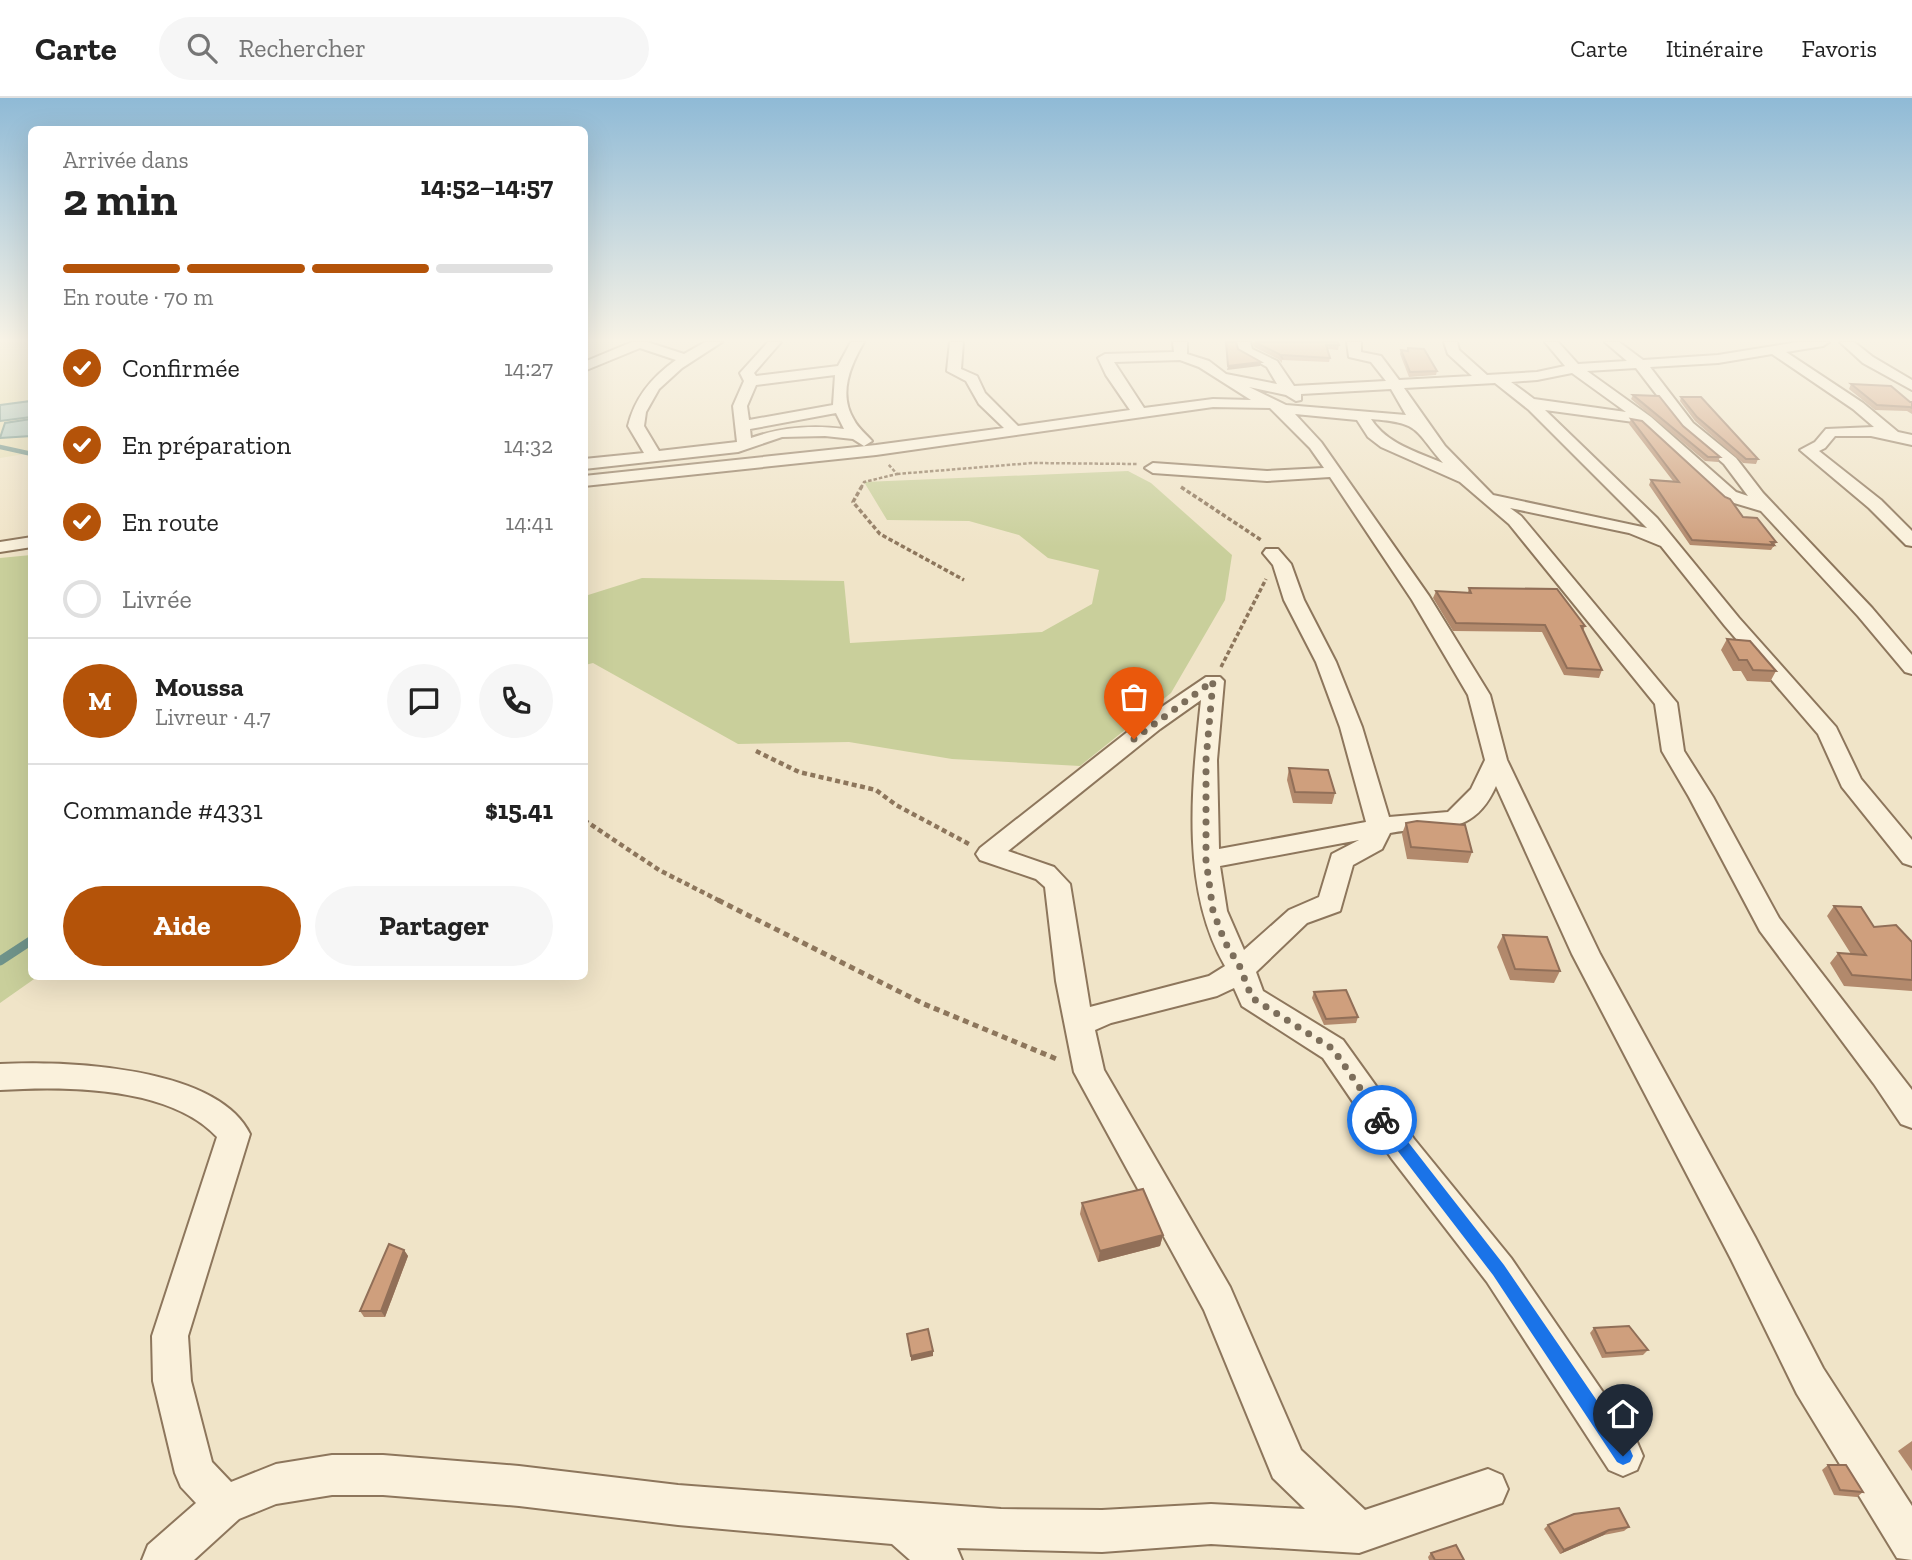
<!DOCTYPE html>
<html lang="fr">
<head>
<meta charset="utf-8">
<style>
	:root { --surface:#fff; --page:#f6f6f6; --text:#222; --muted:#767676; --line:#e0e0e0; --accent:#b45309 }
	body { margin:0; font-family:"Zilla Slab",serif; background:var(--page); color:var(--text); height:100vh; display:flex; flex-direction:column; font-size:26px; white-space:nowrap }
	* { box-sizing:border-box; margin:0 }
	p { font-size:23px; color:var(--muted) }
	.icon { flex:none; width:38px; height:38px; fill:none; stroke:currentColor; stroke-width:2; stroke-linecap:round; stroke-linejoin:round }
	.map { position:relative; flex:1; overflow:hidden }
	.panel { position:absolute; left:28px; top:28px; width:560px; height:854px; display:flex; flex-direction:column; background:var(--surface); border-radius:10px; box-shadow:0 7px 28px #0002 }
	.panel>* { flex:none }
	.pin { position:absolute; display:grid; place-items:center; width:60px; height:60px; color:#fff; margin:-72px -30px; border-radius:50% 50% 50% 0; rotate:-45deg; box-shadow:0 0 7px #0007 }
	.pin .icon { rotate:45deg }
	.courier { position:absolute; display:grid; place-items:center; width:70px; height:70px; margin:-35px; border:5px solid #1a73e8; border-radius:50%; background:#fff; color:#222; box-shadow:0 2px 9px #0007 }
	.overview em { font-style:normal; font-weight:800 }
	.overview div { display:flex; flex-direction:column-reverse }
	.overview { display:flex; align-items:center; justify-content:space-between; height:119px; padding:0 35px }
	h1 { font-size:46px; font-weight:800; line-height:52px }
	.bar { display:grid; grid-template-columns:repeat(4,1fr); gap:10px 7px; align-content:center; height:84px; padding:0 35px }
	.bar i { height:9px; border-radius:5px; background:var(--line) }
	.bar .current { background:var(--accent) }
	.bar p { grid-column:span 4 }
	.line { display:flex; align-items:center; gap:18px; padding:0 35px; border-top:2px solid var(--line) }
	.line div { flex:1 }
	.round { display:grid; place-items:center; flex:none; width:74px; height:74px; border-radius:37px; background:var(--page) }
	ol { padding:0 35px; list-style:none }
	li { display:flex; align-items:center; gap:21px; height:77px }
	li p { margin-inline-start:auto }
	li .icon { padding:7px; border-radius:50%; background:var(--accent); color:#fff; stroke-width:4 }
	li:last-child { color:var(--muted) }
	li i { width:38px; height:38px; border:4px solid var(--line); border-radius:50% }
	.primary-button { display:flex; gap:14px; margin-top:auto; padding:14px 35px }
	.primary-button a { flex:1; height:80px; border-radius:42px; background:var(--accent); color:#fff; font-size:28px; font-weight:800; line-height:80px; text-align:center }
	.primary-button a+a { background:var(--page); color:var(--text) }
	header { display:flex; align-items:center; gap:42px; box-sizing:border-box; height:98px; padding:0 35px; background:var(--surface); border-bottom:2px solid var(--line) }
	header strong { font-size:33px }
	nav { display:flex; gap:38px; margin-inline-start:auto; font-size:24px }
	.search { width:490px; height:63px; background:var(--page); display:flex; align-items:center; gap:18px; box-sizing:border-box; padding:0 24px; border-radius:38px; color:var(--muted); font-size:26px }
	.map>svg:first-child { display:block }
	.farmland { fill:#e6deb5 }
	.green { fill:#c9cf9b }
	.water { fill:#a9c4bc; stroke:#6f938a; stroke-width:2 }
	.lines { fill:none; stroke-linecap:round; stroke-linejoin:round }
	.stream-far1 { stroke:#6f938a; stroke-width:4.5 }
	.stream { stroke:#6f938a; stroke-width:9 }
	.street-casing { stroke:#8d765c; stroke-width:4 }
	.path-far3 { stroke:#8d765c; stroke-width:2.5; stroke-dasharray:3.5 2; stroke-linecap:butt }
	.path-far2 { stroke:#8d765c; stroke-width:3.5; stroke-dasharray:4.5 2.5; stroke-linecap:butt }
	.path-far1 { stroke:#8d765c; stroke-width:4.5; stroke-dasharray:5 3.5; stroke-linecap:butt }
	.path { stroke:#8d765c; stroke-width:5; stroke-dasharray:6 4.5; stroke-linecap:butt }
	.street { fill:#faf1dc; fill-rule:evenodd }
	.wall { fill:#b2896c }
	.shaded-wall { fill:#916f58 }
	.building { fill:#cf9f7d; stroke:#916f58; stroke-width:2 }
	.route { fill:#1a73e8 }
	.done { stroke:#7c6e5b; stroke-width:7; stroke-dasharray:0 12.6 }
</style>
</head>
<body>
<header>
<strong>Carte</strong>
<div class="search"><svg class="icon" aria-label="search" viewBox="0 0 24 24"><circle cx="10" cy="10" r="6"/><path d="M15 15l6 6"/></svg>Rechercher</div>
<nav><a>Carte</a><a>Itinéraire</a><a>Favoris</a></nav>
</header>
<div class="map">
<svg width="1912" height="1462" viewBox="0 0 1912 1462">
	<rect width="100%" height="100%" fill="#f0e4c8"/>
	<path class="farmland" d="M0 244H31V355L0 360Z"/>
	<g class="green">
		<path d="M1128 373 1151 385 1232 457 1225 502 1171 595 1080 668 952 661 849 644 738 646 593 565 585 567V498L642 480 844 483 850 545 1042 534 1092 506 1099 472 1048 460 1019 437 969 423 887 422 864 384Z"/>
		<path d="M31 457 32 878 37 879 0 905V460Z"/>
	</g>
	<g class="water">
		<path d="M31 303V319L0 323V307Z"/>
		<path d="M31 321V338L0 340 5 325Z"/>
	</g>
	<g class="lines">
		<path class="stream-far1" d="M0 349 32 356"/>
		<path class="stream" d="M0 863 32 842"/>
		<defs>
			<g id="street">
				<path d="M632 244H647L684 256 705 244H722L682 270 659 291 646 314 644 328 659 353 737 344 733 308 744 283 740 275 768 244H781L754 275 756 278 838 268 851 244H864C850 268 838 296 854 322 858 330 866 336 872 343L864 348 853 341 825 338 782 339 738 354 584 371V361L644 355 628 328C635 299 652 279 676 262L640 250 584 273V264ZM835 277 833 307 749 322 747 308 756 287ZM836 315 844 331C812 327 782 329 751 340L750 331Z"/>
				<path d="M950 244H963L961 271 977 278 985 295 1018 328 1130 312 1106 277 1098 260 1105 256 1174 254 1173 244H1187V256L1209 263 1226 276 1277 286 1267 269 1239 253 1237 244H1250L1252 251 1277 263 1294 288 1386 283 1371 264 1349 259 1347 244H1361V254L1381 258 1399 282 1472 278 1448 256 1444 244H1457L1459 252 1487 277 1537 274 1565 268 1545 244H1558L1578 266 1627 263 1605 244H1619L1643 262 1718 257 1798 244H1829L1823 248 1786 254 1863 305 1898 334 1912 337V347L1871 338H1835L1825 350 1819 353 1881 402 1912 433V448L1906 447 1869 410 1800 352 1815 344 1826 331 1874 329 1853 311 1772 256 1718 265 1650 269 1693 325 1736 360 1763 395 1872 510 1912 557V576L1905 574 1858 518 1761 413 1724 402 1641 325 1545 312 1657 420 1739 520 1836 629 1861 681 1912 742V768L1903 765 1842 689 1818 636 1725 528 1661 448 1629 435 1510 410 1521 418 1677 605 1684 653 1713 699 1779 820 1912 992V1030L1901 1026 1874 986 1760 833 1689 699 1662 653 1655 606 1509 426 1460 384 1381 349 1368 339 1357 322 1295 316 1321 344 1429 498 1490 597 1507 662 1600 856 1755 1139 1823 1270 1912 1408V1462L1897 1460 1797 1296 1731 1161 1572 856 1496 688C1472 742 1436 726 1390 735L1382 751 1353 767 1340 813 1307 825 1256 874 1263 893 1343 942 1414 1041 1511 1160 1637 1344 1643 1358 1637 1372 1623 1378 1609 1372 1487 1184 1392 1061 1323 960 1242 908 1234 890 1217 898 1111 925 1095 932 1104 972 1230 1189 1301 1352 1365 1412 1488 1371 1502 1377 1508 1391 1502 1405 1359 1455 1211 1446 1102 1454 957 1450 962 1462H910L892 1446 678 1427 519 1408 383 1397H332L276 1406 239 1421 194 1462H142L148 1447 196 1405 181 1389 175 1375 153 1283 152 1238 217 1039C170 988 65 988 0 992V966C66 963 217 968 250 1036L188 1238 191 1283 212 1364 231 1384 276 1366 332 1357H383L519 1368 678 1387 1001 1411 1102 1412 1211 1406 1305 1411 1273 1380 1204 1212 1074 974 1056 883 1045 789 1036 781 980 762 976 756 980 750 1144 621 1206 579H1220L1224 583 1217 662 1219 751 1366 724 1340 629 1316 564 1284 502 1273 467 1263 455 1266 451H1278L1291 466 1304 502 1336 564 1362 629 1389 719 1448 714 1471 691 1485 662 1468 597 1412 502 1330 379 1267 383 1153 375 1145 370 1153 365 1267 373 1324 370 1310 350 1270 310 1213 309 876 357 584 388V378L876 347 1004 330 979 306 966 283 947 273ZM1180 262 1199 269 1251 302 1213 301 1144 310 1114 264ZM1636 270 1683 331 1724 366 1748 398 1736 394 1651 319 1587 273ZM1572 275 1626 314 1534 301 1511 284 1537 282ZM1495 285 1529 312 1647 430 1493 397 1445 348 1404 290ZM1249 289 1286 297 1296 303 1301 302V296L1391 291 1406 317 1286 307ZM1371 321C1420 325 1413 330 1443 365 1417 354 1387 346 1371 321ZM1201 602C1192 688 1180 790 1225 868L1209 878 1090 909 1070 786 1054 769 1008 753 1160 631ZM1359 742 1332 756 1319 799 1289 812 1244 852 1227 813 1220 768Z"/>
				<path d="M1840 244H1854L1873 259 1912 282V292L1863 265Z"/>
				<path d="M32 439V449L0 454V444Z"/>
			</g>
		</defs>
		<use href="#street" class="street-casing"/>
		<g class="path-far3">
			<path d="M897 376 1032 365 1137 366"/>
			<path d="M861 390 864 384 897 376 888 366"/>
		</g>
		<g class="path-far2">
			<path d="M862 388 853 404 880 436 964 482"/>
			<path d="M1181 389 1261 442"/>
			<path d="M1221 569 1266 481"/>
		</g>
		<g class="path-far1">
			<path d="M756 653 799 674 876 692 896 707 969 746"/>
			<path d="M584 722 659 772 722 804"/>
		</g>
		<path class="path" d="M718 802 924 906 1059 962"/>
		<use href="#street" class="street"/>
	</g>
	<g class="wall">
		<path d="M1252 244H1338L1339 247 1338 252 1328 251 1330 260 1329 264 1282 262V265L1278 261 1254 249Z"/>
		<path d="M1408 250 1437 273 1436 277 1409 279 1400 256 1401 252 1407 253Z"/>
		<path d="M1851 286 1912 304V316L1907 313 1875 312 1849 291Z"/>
		<path d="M1633 297 1683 328 1720 359 1718 364 1705 363 1631 301Z"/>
		<path d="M1681 299 1758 361 1756 366 1743 365 1695 323 1680 303Z"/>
		<path d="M1631 321 1743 419 1776 444 1774 449H1773L1771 452 1690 447 1649 387 1651 382 1673 383 1629 326Z"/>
		<path d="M1469 490 1585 528 1583 533 1602 572 1599 580 1564 577 1542 534 1453 533 1433 500 1436 493 1468 494Z"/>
		<path d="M1727 541 1776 573 1770 584 1747 583 1741 573H1733L1721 552Z"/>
		<path d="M1289 670 1335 695 1332 706 1293 705 1287 682Z"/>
		<path d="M1406 725 1472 754 1468 765 1407 761 1402 736Z"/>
		<path d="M1834 808 1874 829 1912 844V893L1844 888 1830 865 1838 855 1851 856 1827 818Z"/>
		<path d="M1503 837 1560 873 1554 885 1510 882 1497 849Z"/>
		<path d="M1314 894 1358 919 1356 925 1324 927 1312 900Z"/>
		<path d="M1082 1105 1163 1137 1160 1148 1098 1164 1080 1116Z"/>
		<path d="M404 1152 408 1158 385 1219H364L360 1213Z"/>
		<path d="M1594 1230 1648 1252 1643 1257 1602 1260 1590 1235Z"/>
		<path d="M1912 1343V1373L1898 1353Z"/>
		<path d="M1828 1367 1863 1394 1857 1399 1834 1397 1822 1372Z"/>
		<path d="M1548 1427 1629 1429 1624 1433 1604 1437 1560 1456 1544 1431Z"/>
		<path d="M1431 1455 1464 1462H1429L1428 1459Z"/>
	</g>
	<g class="shaded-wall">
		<path d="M1261 264 1260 268 1227 272 1228 268Z"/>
		<path d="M1163 1137 1160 1148 1098 1164 1100 1153Z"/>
		<path d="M404 1152 408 1158 385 1219 381 1213Z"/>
		<path d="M933 1253V1258L911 1263V1258Z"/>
		<path d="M1609 1432 1604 1437 1560 1456 1564 1452Z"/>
	</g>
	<g class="building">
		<path d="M1226 244H1236L1238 251 1261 264 1228 268Z"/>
		<path d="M1255 244H1338L1339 247H1326L1330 260 1280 257 1283 261 1279 256Z"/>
		<path d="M1408 250 1424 251 1437 273 1410 274 1401 252 1408 253Z"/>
		<path d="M1851 286 1891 288 1910 304H1912V310L1910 309 1877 307Z"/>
		<path d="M1633 297 1659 298 1683 328 1720 359H1708Z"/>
		<path d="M1681 299H1701L1758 361H1746L1697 319Z"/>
		<path d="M1631 321 1642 323 1725 399 1730 401 1743 419 1757 420 1776 444H1771L1774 447 1692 442 1651 382 1679 384Z"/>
		<path d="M1469 490 1557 491 1585 528H1581L1602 572 1567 570 1545 527 1456 525 1436 493 1471 495Z"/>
		<path d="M1727 541 1750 543 1776 573 1753 572 1747 562H1739Z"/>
		<path d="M1289 670 1328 672 1335 695 1295 694Z"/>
		<path d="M1417 723 1465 727 1472 754 1411 749 1406 725Z"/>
		<path d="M1834 808 1861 809 1874 829 1896 827 1912 844V882L1852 877 1838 855 1866 857Z"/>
		<path d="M1503 837 1547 839 1560 873 1515 871Z"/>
		<path d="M1346 892 1358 919 1326 921 1314 894Z"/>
		<path d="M1143 1091 1163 1137 1100 1153 1082 1105Z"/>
		<path d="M389 1146 404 1152 381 1213H360Z"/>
		<path d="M1629 1228 1648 1252 1606 1255 1594 1230Z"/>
		<path d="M928 1231 933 1253 911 1258 907 1236Z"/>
		<path d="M1828 1367H1846L1863 1394 1840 1392Z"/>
		<path d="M1619 1410 1629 1429 1609 1432 1564 1452 1548 1427 1574 1416Z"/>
		<path d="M1456 1447 1464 1462H1435L1431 1455Z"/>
	</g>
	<linearGradient id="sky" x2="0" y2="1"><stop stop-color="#8fbad6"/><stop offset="0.54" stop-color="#f8f3e6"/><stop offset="1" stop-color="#f8f3e6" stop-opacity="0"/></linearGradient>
	<rect width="1912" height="449" fill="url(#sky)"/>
	<path class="route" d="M1382 1016 1387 1017 1504 1167 1630 1351 1633 1358 1630 1364 1623 1367 1617 1364 1493 1177 1377 1026 1375 1022 1377 1017Z"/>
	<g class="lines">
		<path class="done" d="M1134 641 1213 583 1206 662V762L1213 813 1225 844 1240 869 1252 900 1333 951 1382 1022"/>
	</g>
</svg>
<div class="pin" style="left:1134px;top:641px;background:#ea580c"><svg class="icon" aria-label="bag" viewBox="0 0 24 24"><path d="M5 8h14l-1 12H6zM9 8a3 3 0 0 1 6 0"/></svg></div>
<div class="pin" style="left:1623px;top:1358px;background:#1f2937"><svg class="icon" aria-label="home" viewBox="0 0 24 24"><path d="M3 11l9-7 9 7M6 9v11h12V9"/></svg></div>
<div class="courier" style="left:1382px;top:1022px"><svg class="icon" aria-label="bike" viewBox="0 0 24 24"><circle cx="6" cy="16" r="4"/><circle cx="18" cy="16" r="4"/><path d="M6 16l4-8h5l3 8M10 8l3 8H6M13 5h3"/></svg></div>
<section class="panel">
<div class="overview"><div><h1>2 min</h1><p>Arrivée dans</p></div><em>14:52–14:57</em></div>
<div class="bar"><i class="current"></i><i class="current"></i><i class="current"></i><i></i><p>En route · 70 m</p></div>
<ol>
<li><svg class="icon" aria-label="check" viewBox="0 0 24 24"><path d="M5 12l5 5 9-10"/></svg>Confirmée<p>14:27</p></li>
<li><svg class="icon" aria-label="check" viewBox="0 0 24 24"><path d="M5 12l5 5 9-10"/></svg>En préparation<p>14:32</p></li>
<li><svg class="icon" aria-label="check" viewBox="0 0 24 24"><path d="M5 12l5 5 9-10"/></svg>En route<p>14:41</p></li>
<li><i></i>Livrée</li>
</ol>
<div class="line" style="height:126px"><b class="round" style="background:var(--accent);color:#fff">M</b><div><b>Moussa</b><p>Livreur · 4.7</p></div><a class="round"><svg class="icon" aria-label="chat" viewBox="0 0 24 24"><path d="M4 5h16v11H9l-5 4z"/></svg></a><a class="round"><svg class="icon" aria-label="phone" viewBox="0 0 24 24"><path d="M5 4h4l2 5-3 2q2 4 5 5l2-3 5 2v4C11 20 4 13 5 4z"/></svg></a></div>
<div class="line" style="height:91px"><div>Commande #4331</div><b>$15.41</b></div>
<div class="primary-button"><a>Aide</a><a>Partager</a></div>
</section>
</div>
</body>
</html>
